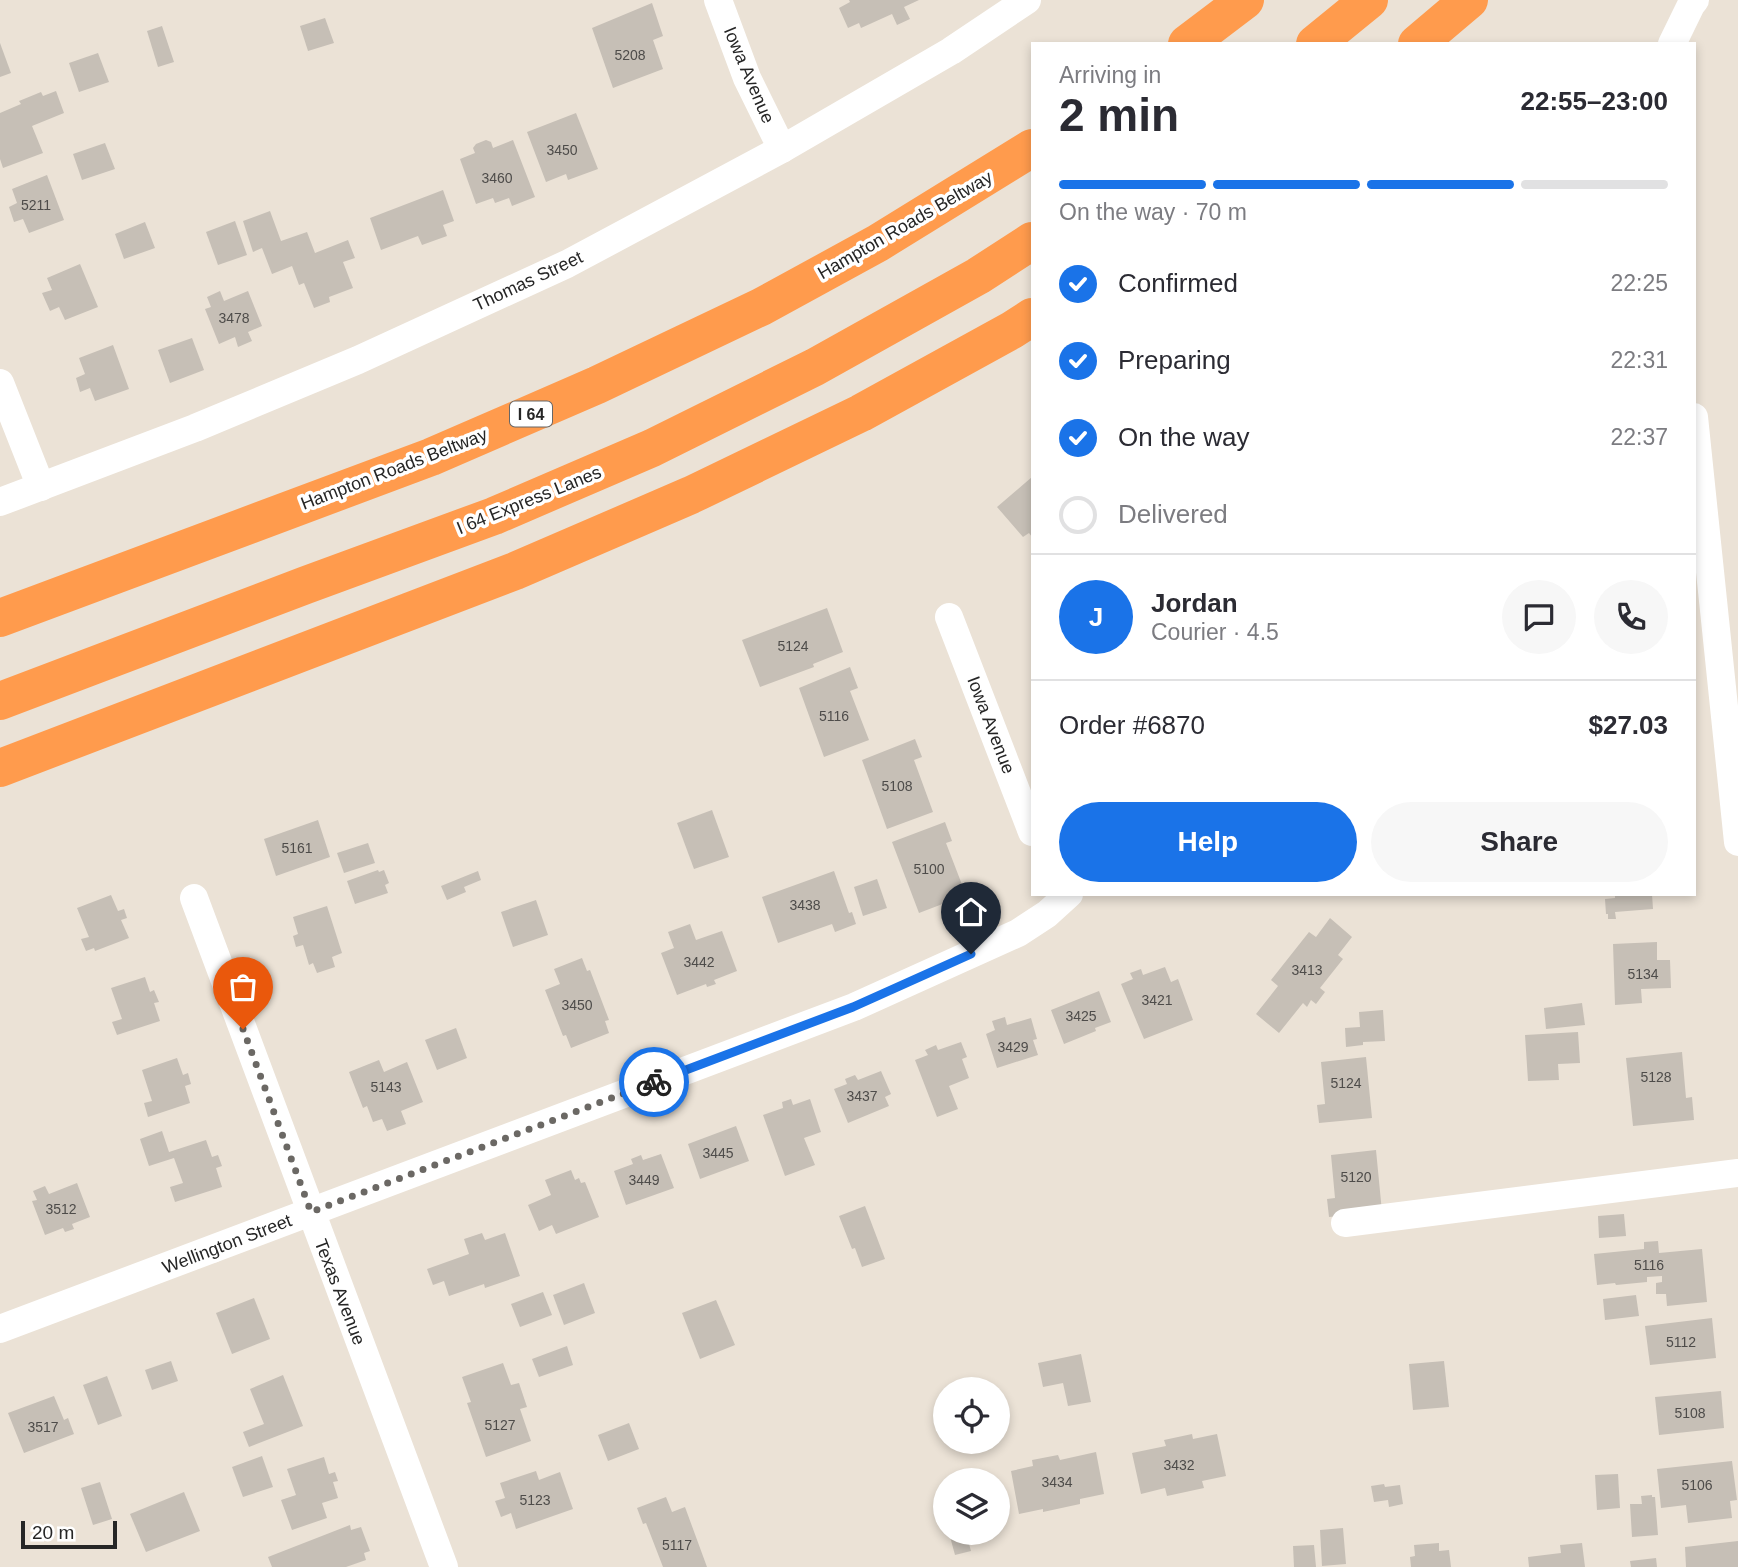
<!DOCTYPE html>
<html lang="en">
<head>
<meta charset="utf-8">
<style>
	:root { --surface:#fff; --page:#f7f7f7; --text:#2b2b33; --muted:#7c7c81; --line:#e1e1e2; --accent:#1a73e8 }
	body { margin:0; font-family:Helvetica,sans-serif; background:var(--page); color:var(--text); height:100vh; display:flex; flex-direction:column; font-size:26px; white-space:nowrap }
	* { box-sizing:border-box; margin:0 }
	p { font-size:23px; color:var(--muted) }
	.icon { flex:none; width:38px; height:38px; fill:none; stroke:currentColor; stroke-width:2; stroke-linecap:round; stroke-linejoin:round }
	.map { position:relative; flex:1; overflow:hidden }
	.panel { position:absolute; left:1031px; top:42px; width:665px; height:854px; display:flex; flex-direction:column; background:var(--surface); border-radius:0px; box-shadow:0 4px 10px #0003 }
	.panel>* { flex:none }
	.controls { position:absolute; left:933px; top:1377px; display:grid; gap:14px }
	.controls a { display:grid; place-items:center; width:77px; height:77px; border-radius:50%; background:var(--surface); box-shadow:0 4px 10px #0003; font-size:35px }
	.scale { position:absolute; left:21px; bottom:18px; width:96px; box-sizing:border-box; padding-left:7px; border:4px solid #262626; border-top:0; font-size:19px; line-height:24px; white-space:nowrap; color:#262626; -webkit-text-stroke:5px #fff; paint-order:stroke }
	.pin { position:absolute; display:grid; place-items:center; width:60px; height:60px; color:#fff; margin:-72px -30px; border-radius:50% 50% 50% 0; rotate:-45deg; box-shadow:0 0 7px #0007 }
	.pin .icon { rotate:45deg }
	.courier { position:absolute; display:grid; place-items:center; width:70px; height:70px; margin:-35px; border:5px solid #1a73e8; border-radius:50%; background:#fff; color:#222; box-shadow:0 2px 9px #0007 }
	.head em { font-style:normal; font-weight:700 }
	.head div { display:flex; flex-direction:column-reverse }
	.head { display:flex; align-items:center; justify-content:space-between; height:119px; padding:0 28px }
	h1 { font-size:46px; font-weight:700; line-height:52px }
	.bar { display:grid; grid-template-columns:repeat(4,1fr); gap:10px 7px; align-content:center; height:84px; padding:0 28px }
	.bar i { height:9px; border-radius:5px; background:var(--line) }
	.bar .on { background:var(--accent) }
	.bar p { grid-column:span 4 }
	.line { display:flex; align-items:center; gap:18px; padding:0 28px; border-top:2px solid var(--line) }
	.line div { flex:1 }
	.round { display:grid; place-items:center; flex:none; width:74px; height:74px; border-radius:37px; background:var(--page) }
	ol { padding:0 28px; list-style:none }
	li { display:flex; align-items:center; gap:21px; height:77px }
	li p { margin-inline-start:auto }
	li .icon { padding:7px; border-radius:50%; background:var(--accent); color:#fff; stroke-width:4 }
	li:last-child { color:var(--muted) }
	li i { width:38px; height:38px; border:4px solid var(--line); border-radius:50% }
	.action { display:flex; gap:14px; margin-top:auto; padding:14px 28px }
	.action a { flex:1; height:80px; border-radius:42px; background:var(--accent); color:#fff; font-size:28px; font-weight:700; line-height:80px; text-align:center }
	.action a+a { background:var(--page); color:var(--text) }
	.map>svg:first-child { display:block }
	.building { fill:#c6bfb6 }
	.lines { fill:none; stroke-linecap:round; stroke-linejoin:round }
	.street { stroke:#fff; stroke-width:28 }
	.highway { stroke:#ff9b4d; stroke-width:38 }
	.done { stroke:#6b6864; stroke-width:7; stroke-dasharray:0 12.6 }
	.route { stroke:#1a73e8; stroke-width:9 }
	.labels { text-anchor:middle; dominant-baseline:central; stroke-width:7; stroke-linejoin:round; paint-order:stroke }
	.number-label { font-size:14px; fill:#4e4c4a }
	.shield { fill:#fff; stroke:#676767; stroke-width:2 }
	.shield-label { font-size:16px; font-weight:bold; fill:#262626 }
	.street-label { font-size:18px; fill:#262626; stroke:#fff }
</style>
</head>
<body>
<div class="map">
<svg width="1738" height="1567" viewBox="0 0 1738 1567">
	<rect width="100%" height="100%" fill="#ebe2d6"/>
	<g class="building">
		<path d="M849 0H919L904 7 910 19 897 25 892 14 861 28 859 23 848 28 839 8 850 2Z"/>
		<path d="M652 3 663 36 653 40 663 69 613 88 592 28Z"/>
		<path d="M325 18 334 43 308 51 300 26Z"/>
		<path d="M162 26 174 62 158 67 147 31Z"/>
		<path d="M0 43 11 73 0 77Z"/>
		<path d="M98 53 109 82 79 92 69 63Z"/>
		<path d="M56 91 64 113 32 126 43 153 3 168 0 159V113L21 104 19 101 41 92 43 96Z"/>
		<path d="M576 113 598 169 568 180 566 174 546 182 527 132Z"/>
		<path d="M486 140 491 142 493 148 513 140 535 197 512 206 509 198 495 203 493 198 476 204 460 159 475 153 473 148 476 144Z"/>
		<path d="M105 143 115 169 82 180 73 154Z"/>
		<path d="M47 175 64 220 29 233 23 219 14 222 9 207 17 203 12 189Z"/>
		<path d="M443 190 454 221 443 225 447 236 422 245 418 236 381 250 370 218Z"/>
		<path d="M270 211 281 241 307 232 315 253 348 240 355 258 343 262 353 288 329 297 330 302 314 308 304 283 299 285 292 266 272 274 262 248 253 252 243 221Z"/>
		<path d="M235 221 247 255 218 265 206 232Z"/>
		<path d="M145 222 155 248 124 259 115 234Z"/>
		<path d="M80 264 98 307 65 320 59 307 50 311 42 293 52 290 47 278Z"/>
		<path d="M220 291 224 301 248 291 262 326 248 332 252 341 238 347 235 337 219 344 205 309 211 307 207 297Z"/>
		<path d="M192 338 204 370 170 383 158 350Z"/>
		<path d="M113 345 129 389 95 401 90 388 80 392 76 378 85 374 79 358Z"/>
		<path d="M1032 477V537L1029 533 1023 537 997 507Z"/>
		<path d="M827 608 843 652 813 664 814 667 760 687 742 640Z"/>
		<path d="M850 667 858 688 850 691 869 740 824 757 799 688Z"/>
		<path d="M915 739 922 757 914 760 933 812 887 829 862 760Z"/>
		<path d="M712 810 729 857 694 869 677 823Z"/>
		<path d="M318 820 330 857 276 876 264 839Z"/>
		<path d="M945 822 952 841 946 843 966 895 919 913 892 842Z"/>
		<path d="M368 843 375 863 344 873 337 853Z"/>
		<path d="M378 870 379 872 384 870 389 883 385 885 388 893 355 904 347 881Z"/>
		<path d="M478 871 481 880 464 887 466 892 447 900 441 886Z"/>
		<path d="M834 871 849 913 852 912 856 924 835 932 832 924 778 943 762 897Z"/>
		<path d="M877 879 887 908 863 916 854 887Z"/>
		<path d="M1615 894H1652L1653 909 1615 912 1616 919H1608V914H1606L1605 899 1615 898Z"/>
		<path d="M111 895 118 911 124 909 127 918 121 920 129 938 95 951 94 948 86 951 81 939 89 937 77 908Z"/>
		<path d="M536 900 548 935 513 947 501 912Z"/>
		<path d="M327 906 342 953 332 957 335 967 317 973 313 963 309 965 303 945 296 947 293 936 298 934 293 917Z"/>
		<path d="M1330 918 1352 937 1338 955 1343 959 1320 988 1325 992 1316 1004 1311 1000 1307 1007 1303 1003 1279 1033 1256 1014 1278 986 1271 980 1309 932 1316 937Z"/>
		<path d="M690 924 696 940 722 931 737 971 714 980 716 984 707 987 706 984 677 995 661 953 674 948 668 932Z"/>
		<path d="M1657 942V960H1670L1671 988 1641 989 1642 1003 1615 1005 1613 944Z"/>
		<path d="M582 958 587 971 590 970 609 1020 605 1021 609 1033 571 1048 566 1035 563 1036 545 990 560 984 554 969Z"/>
		<path d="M1165 967 1171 982 1178 979 1193 1020 1144 1039 1121 984 1133 979 1130 973 1141 969 1143 975Z"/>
		<path d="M145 977 150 992 154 990 159 1002 154 1003 160 1021 117 1035 112 1022 122 1019 111 988Z"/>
		<path d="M1099 991 1111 1022 1095 1028 1096 1031 1064 1044 1051 1010Z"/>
		<path d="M1582 1003 1585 1025 1546 1029 1544 1008Z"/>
		<path d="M1383 1010 1385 1041 1363 1042V1045L1346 1047 1345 1028 1360 1027 1359 1012Z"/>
		<path d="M1005 1017 1007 1025 1031 1018 1037 1039 1033 1040 1038 1055 997 1068 986 1034 995 1030 992 1021Z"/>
		<path d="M456 1028 467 1058 437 1070 425 1040Z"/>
		<path d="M1578 1032 1580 1063 1558 1064 1559 1080 1528 1081 1525 1035Z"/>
		<path d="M961 1042 967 1057 962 1059 969 1078 949 1086 958 1109 937 1117 915 1060 928 1055 925 1050 936 1045 938 1050Z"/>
		<path d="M1682 1052 1686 1098 1692 1097 1694 1120 1633 1126 1626 1058Z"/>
		<path d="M1366 1057 1372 1118 1319 1123 1317 1105 1325 1104 1321 1062Z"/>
		<path d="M177 1058 183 1075 188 1073 191 1084 185 1086 190 1103 148 1117 144 1103 152 1101 142 1070Z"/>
		<path d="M379 1060 384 1072 407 1062 423 1102 401 1111 406 1124 387 1131 382 1119 373 1122 367 1106 363 1108 349 1072Z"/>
		<path d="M881 1071 891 1094 885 1097 889 1106 848 1123 834 1089 847 1084 845 1079 855 1075 858 1080Z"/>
		<path d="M791 1099 793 1105 810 1099 821 1132 804 1138 815 1165 785 1176 763 1115 783 1108 782 1102Z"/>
		<path d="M736 1126 749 1161 700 1179 688 1144Z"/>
		<path d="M162 1131 169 1152 206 1140 212 1157 218 1155 222 1166 216 1168 222 1187 175 1202 170 1187 183 1183 174 1158 149 1166 140 1139Z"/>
		<path d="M1376 1150 1382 1212 1329 1217 1327 1199 1335 1198 1331 1155Z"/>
		<path d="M661 1154 674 1188 626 1205 614 1171 633 1164 631 1159 641 1155 643 1160Z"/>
		<path d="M571 1170 575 1180 579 1178 581 1183 585 1182 599 1217 556 1234 552 1225 539 1231 528 1205 551 1195 545 1180Z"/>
		<path d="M77 1183 90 1217 72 1224 74 1229 65 1232 63 1228 45 1235 32 1201 37 1200 33 1191 45 1186 49 1194Z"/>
		<path d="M865 1206 885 1259 862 1267 855 1248 852 1249 839 1216Z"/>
		<path d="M1624 1214 1626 1236 1599 1238 1598 1216Z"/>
		<path d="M482 1233 485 1240 505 1233 520 1276 485 1288 484 1284 449 1296 444 1281 433 1285 427 1269 469 1254 464 1239Z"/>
		<path d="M1658 1241 1659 1253 1702 1249 1707 1302 1667 1306 1666 1294H1656V1283L1662 1282V1276L1647 1277V1282L1616 1285 1615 1283 1597 1285 1594 1254 1644 1249V1242Z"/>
		<path d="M584 1283 595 1313 564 1325 553 1295Z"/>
		<path d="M543 1292 552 1315 520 1327 511 1304Z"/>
		<path d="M1636 1295 1639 1316 1605 1320 1603 1299Z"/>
		<path d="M254 1298 270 1339 232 1354 216 1313Z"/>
		<path d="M716 1300 735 1345 700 1359 682 1313Z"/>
		<path d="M1712 1318 1716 1358 1650 1365 1645 1326Z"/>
		<path d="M567 1346 573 1365 539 1377 532 1359Z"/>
		<path d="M1081 1354 1091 1402 1068 1406 1063 1383 1043 1387 1038 1363Z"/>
		<path d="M171 1361 178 1381 152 1390 145 1370Z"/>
		<path d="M1444 1361 1449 1407 1413 1410 1409 1364Z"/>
		<path d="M503 1363 511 1385 519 1383 527 1407 520 1409 531 1441 486 1457 467 1403 471 1402 462 1377Z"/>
		<path d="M283 1375 303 1426 249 1447 243 1432 264 1424 250 1389Z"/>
		<path d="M107 1376 122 1416 98 1425 83 1385Z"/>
		<path d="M1721 1391 1724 1428 1659 1435 1655 1397Z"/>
		<path d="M54 1396 64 1420 68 1418 74 1434 24 1453 8 1413Z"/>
		<path d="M629 1423 639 1449 608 1461 598 1435Z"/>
		<path d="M1192 1434 1193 1439 1217 1434 1226 1476 1202 1481 1204 1488 1167 1496 1165 1488 1141 1494 1132 1453 1166 1446 1164 1440Z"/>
		<path d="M1096 1452 1104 1494 1080 1499V1504L1043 1512V1509L1019 1514 1011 1471 1033 1466 1032 1460 1058 1455 1060 1460Z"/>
		<path d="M262 1456 273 1487 243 1497 232 1467Z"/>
		<path d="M324 1457 329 1474 335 1472 338 1481 333 1482 338 1498 322 1503 327 1518 292 1530 281 1500 296 1495 287 1469Z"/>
		<path d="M1732 1461 1737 1500 1730 1501 1732 1518 1688 1523 1686 1505 1661 1508 1657 1469Z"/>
		<path d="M536 1471 539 1480 560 1472 573 1509 516 1529 511 1513 501 1517 495 1501 505 1498 500 1483Z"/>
		<path d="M1618 1474 1620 1508 1597 1510 1595 1475Z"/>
		<path d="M100 1482 112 1519 93 1525 81 1488Z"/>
		<path d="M1384 1484 1385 1487 1400 1485 1403 1504 1389 1507 1388 1500 1374 1502 1371 1486Z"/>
		<path d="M184 1492 200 1531 146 1552 130 1514Z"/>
		<path d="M1652 1495V1497H1655L1658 1535 1632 1537 1630 1504H1642L1641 1496Z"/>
		<path d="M666 1497 672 1512 685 1507 707 1567H663L646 1523 643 1524 637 1508Z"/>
		<path d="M350 1525 351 1530 361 1527 370 1551 364 1553 366 1560 346 1567H272L268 1557Z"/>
		<path d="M1343 1528 1346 1564 1322 1566 1320 1530Z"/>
		<path d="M949 1533H966L971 1551 955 1555Z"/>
		<path d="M1738 1541V1567H1686L1685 1547Z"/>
		<path d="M1439 1543V1551L1449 1550 1451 1567H1411L1410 1557 1415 1556 1414 1545Z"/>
		<path d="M1582 1543 1585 1567H1529L1528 1557 1561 1553 1560 1545Z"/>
		<path d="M1314 1545 1316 1567H1294L1293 1546Z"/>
		<path d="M1656 1558 1657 1567H1631L1630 1561Z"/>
	</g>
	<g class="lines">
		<g class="street">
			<path d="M718 0 747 78 782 149"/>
			<path d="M1672 44 1691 5 1695 0"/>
			<path d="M0 383 41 487"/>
			<path d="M1694 417 1738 842"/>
			<path d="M0 502 195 428 358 360 567 264 782 149 951 51 1027 0"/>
			<path d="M949 617 1032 832"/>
			<path d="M194 898 444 1567"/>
			<path d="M1345 1223 1738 1173"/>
			<path d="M0 1329 854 1007 1018 933 1047 914 1069 894"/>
		</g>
		<g class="highway">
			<path d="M1187 44 1245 0"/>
			<path d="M1315 44 1369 0"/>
			<path d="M1417 44 1469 0"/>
			<path d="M0 618 431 457 597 385 761 307 878 243 1032 148"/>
			<path d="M0 701 306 585 494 516 652 448 815 367 978 276 1032 241"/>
			<path d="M0 768 515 571 691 495 861 413 1012 330 1032 317"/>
		</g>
	</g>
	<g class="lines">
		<path class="done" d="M243 1029 311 1212 654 1082"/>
		<path class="route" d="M654 1082 853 1007 971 954"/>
	</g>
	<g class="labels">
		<g class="number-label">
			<text x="630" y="55">5208</text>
			<text x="562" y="150">3450</text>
			<text x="497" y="178">3460</text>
			<text x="36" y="205">5211</text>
			<text x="234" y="318">3478</text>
			<text x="793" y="646">5124</text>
			<text x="834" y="716">5116</text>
			<text x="897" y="786">5108</text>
			<text x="297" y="848">5161</text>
			<text x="929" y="869">5100</text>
			<text x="805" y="905">3438</text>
			<text x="699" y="962">3442</text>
			<text x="1307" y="970">3413</text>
			<text x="1643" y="974">5134</text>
			<text x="1157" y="1000">3421</text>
			<text x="577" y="1005">3450</text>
			<text x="1081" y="1016">3425</text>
			<text x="1013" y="1047">3429</text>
			<text x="1656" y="1077">5128</text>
			<text x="1346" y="1083">5124</text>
			<text x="386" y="1087">5143</text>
			<text x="862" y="1096">3437</text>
			<text x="718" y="1153">3445</text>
			<text x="1356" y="1177">5120</text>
			<text x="644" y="1180">3449</text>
			<text x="61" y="1209">3512</text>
			<text x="1649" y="1265">5116</text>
			<text x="1681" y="1342">5112</text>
			<text x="1690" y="1413">5108</text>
			<text x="500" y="1425">5127</text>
			<text x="43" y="1427">3517</text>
			<text x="1179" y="1465">3432</text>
			<text x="1057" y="1482">3434</text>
			<text x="1697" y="1485">5106</text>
			<text x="535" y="1500">5123</text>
			<text x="677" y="1545">5117</text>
		</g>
		<rect class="shield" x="510" y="401.5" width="42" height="25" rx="5"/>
		<g class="shield-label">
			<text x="531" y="414">I 64</text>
		</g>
		<g class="street-label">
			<text transform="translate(749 75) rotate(67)">Iowa Avenue</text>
			<text transform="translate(905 225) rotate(-30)">Hampton Roads Beltway</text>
			<text transform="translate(528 281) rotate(-25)">Thomas Street</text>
			<text transform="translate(394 469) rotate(-21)">Hampton Roads Beltway</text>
			<text transform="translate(529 500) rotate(-22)">I 64 Express Lanes</text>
			<text transform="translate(991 725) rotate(69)">Iowa Avenue</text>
			<text transform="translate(227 1244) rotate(-21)">Wellington Street</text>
			<text transform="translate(340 1292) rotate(69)">Texas Avenue</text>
		</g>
	</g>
</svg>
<div class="controls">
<a><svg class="icon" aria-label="locate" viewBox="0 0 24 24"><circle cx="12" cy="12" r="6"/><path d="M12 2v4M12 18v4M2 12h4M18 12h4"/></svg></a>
<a><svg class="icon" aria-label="layers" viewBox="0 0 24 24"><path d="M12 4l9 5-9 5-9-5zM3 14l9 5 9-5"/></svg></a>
</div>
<div class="scale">20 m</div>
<div class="pin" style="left:243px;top:1029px;background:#ea580c"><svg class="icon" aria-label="bag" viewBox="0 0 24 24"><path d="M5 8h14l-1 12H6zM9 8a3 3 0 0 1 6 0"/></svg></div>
<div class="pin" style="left:971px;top:954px;background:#1f2937"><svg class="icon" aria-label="home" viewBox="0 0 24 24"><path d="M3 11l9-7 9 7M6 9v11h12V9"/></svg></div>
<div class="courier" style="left:654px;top:1082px"><svg class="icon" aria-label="bike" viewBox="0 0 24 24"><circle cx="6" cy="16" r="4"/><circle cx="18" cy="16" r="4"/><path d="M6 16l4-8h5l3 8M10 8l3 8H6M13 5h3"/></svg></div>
<section class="panel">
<div class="head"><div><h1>2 min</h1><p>Arriving in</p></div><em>22:55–23:00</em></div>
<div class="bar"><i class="on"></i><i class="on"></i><i class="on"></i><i></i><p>On the way · 70 m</p></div>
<ol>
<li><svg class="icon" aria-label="check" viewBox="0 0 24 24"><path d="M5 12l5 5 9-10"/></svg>Confirmed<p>22:25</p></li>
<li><svg class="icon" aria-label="check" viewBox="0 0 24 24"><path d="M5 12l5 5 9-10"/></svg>Preparing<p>22:31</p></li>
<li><svg class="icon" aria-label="check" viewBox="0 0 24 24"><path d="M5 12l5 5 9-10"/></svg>On the way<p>22:37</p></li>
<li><i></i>Delivered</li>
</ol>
<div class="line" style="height:126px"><b class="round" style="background:var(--accent);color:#fff">J</b><div><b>Jordan</b><p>Courier · 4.5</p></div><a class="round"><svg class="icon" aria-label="chat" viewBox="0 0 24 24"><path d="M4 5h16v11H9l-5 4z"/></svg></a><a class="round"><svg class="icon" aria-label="phone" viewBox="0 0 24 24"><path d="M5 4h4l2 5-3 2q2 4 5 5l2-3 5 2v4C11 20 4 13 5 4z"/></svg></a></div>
<div class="line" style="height:91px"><div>Order #6870</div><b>$27.03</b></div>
<div class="action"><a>Help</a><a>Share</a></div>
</section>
</div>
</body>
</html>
